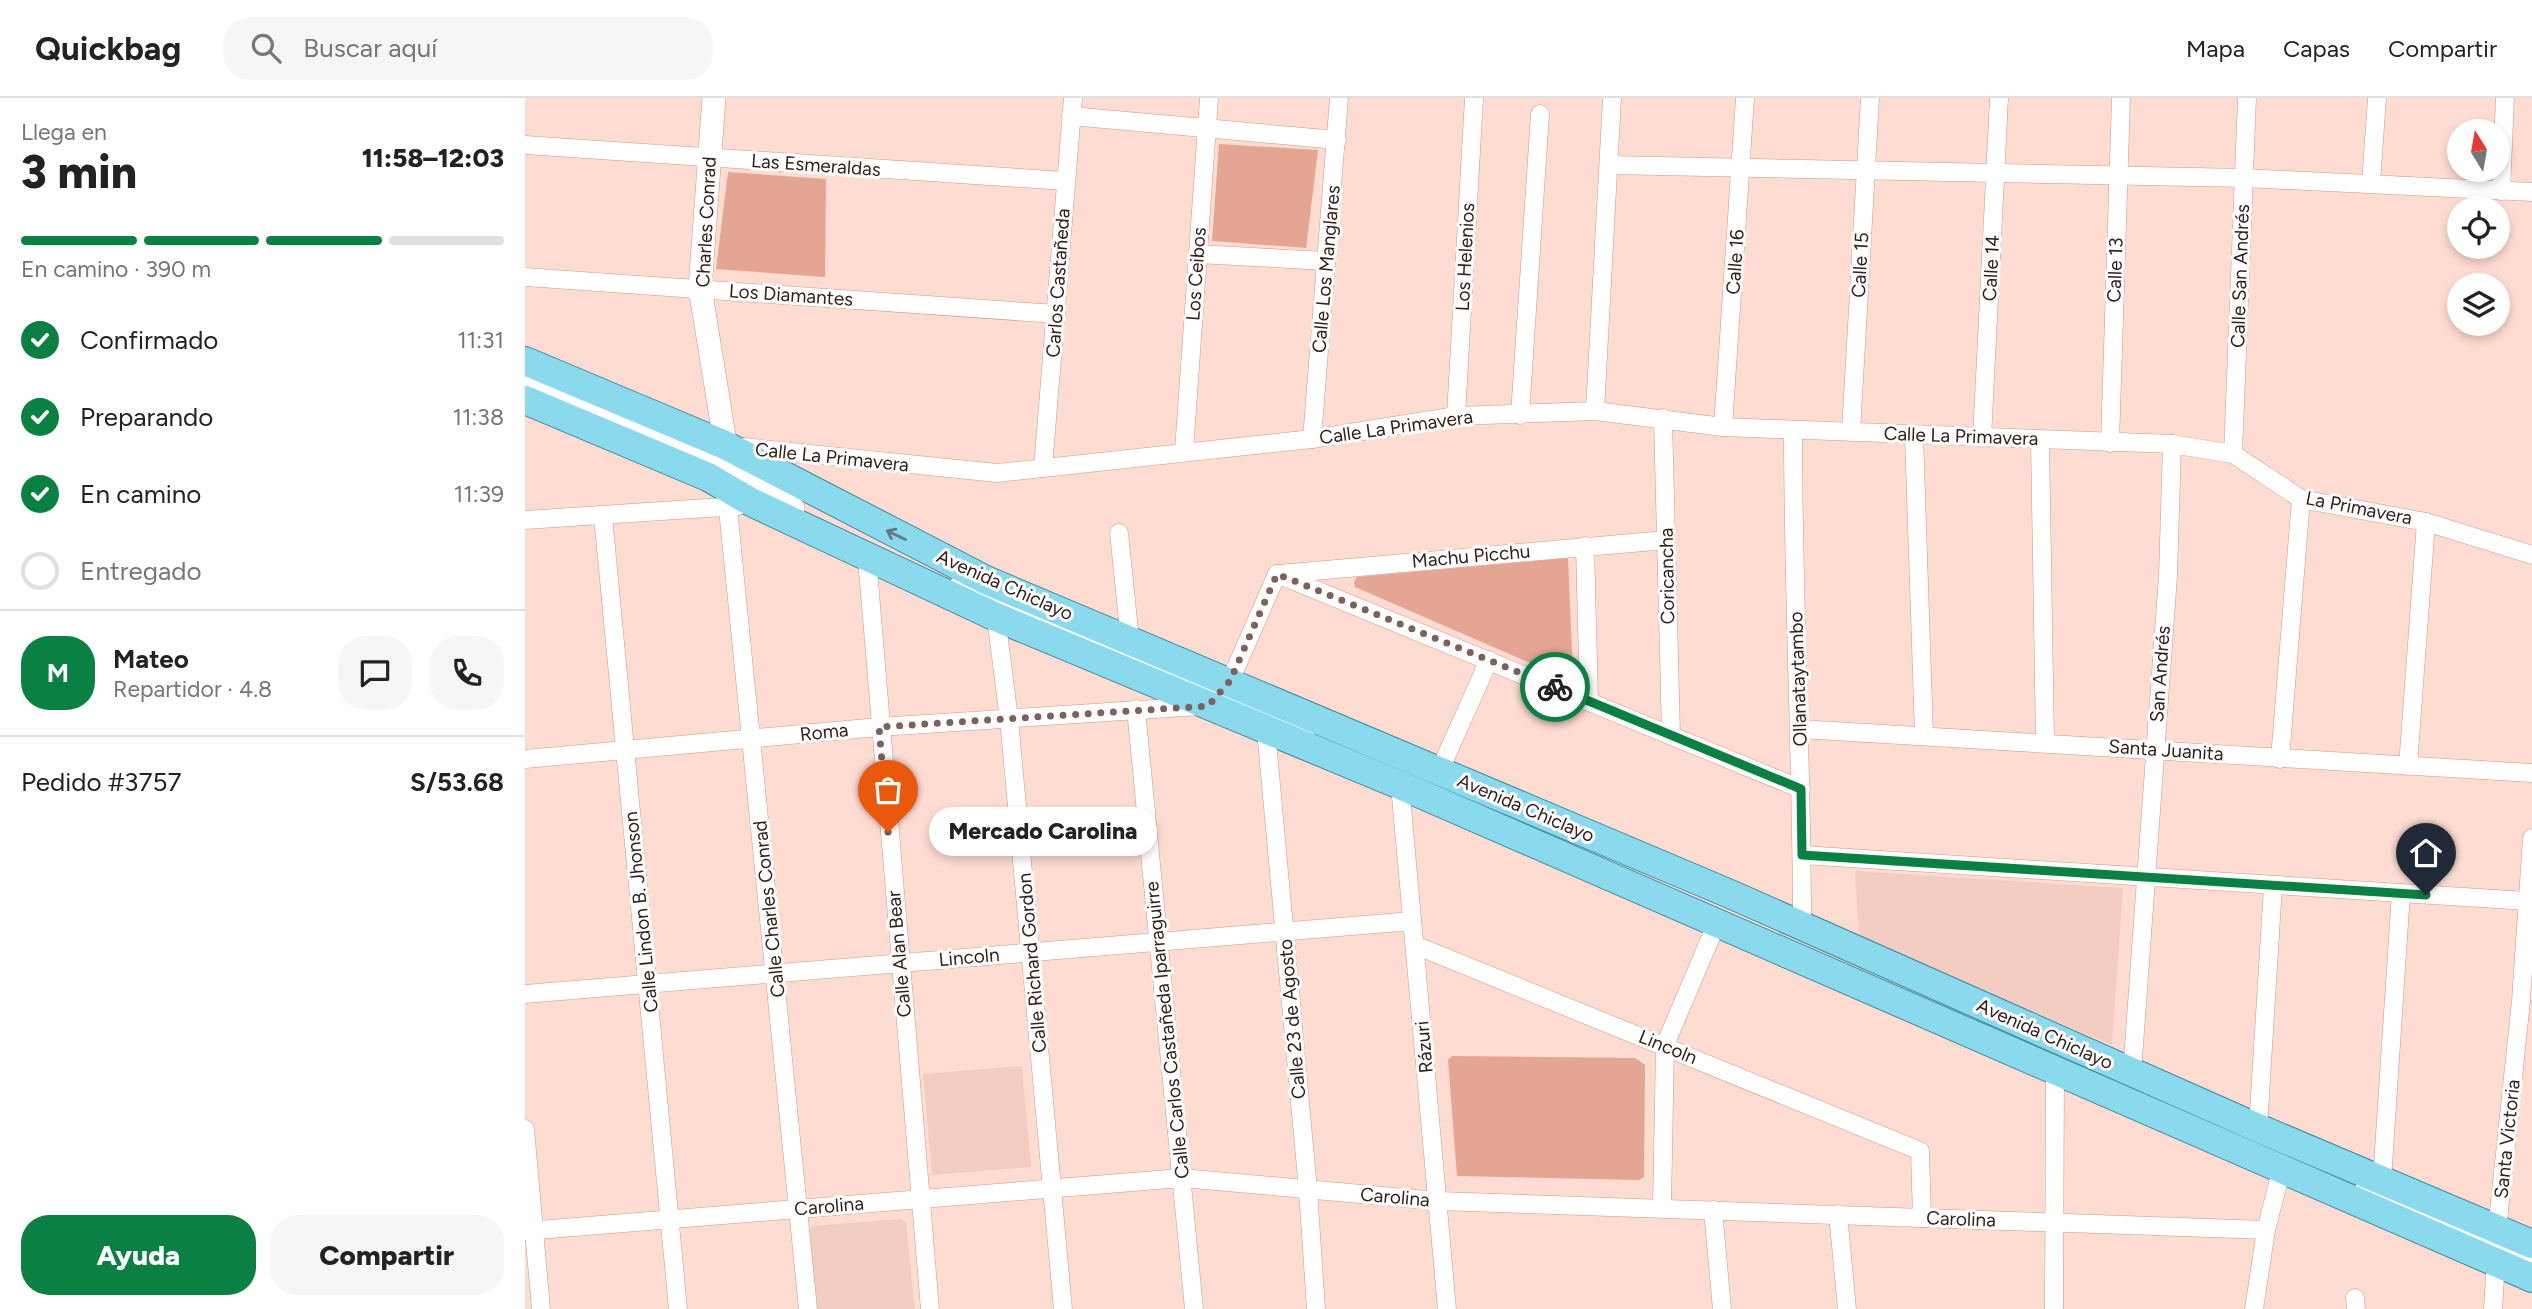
<!DOCTYPE html>
<html lang="es">
<head>
<meta charset="utf-8">
<style>
	:root { --surface:#fff; --page:#f6f6f6; --text:#222; --muted:#767676; --line:#e0e0e0; --accent:#0b8043 }
	body { margin:0; font-family:Figtree,sans-serif; background:var(--page); color:var(--text); height:100vh; display:flex; flex-direction:column; font-size:26px; white-space:nowrap }
	* { box-sizing:border-box; margin:0 }
	p { font-size:23px; color:var(--muted) }
	.icon { flex:none; width:38px; height:38px; fill:none; stroke:currentColor; stroke-width:2; stroke-linecap:round; stroke-linejoin:round }
	.map { position:relative; flex:1; overflow:hidden }
	.side { display:flex; flex-direction:column; background:var(--surface); width:525px }
	.side>* { flex:none }
	.needle { width:46px; rotate:349deg }
	.controls { position:absolute; left:1922px; top:21px; display:grid; gap:14px }
	.controls a { display:grid; place-items:center; width:63px; height:63px; border-radius:50%; background:var(--surface); box-shadow:0 4px 10px #0003; font-size:35px }
	.pin { position:absolute; display:grid; place-items:center; width:60px; height:60px; color:#fff; margin:-72px -30px; border-radius:50% 50% 50% 0; rotate:-45deg; box-shadow:0 0 7px #0007 }
	.pin .icon { rotate:45deg }
	.courier { position:absolute; display:grid; place-items:center; width:70px; height:70px; margin:-35px; border:5px solid #0b8043; border-radius:50%; background:#fff; color:#222; box-shadow:0 2px 9px #0007 }
	.bubble { position:absolute; height:49px; border-radius:24px; background:var(--surface); box-shadow:0 4px 10px #0003; font-size:23px; font-weight:800; line-height:49px; text-align:center }
	.overview em { font-style:normal; font-weight:800 }
	.overview div { display:flex; flex-direction:column-reverse }
	.overview { display:flex; align-items:center; justify-content:space-between; height:119px; padding:0 21px }
	h1 { font-size:46px; font-weight:800; line-height:52px }
	.bar { display:grid; grid-template-columns:repeat(4,1fr); gap:10px 7px; align-content:center; height:84px; padding:0 21px }
	.bar i { height:9px; border-radius:5px; background:var(--line) }
	.bar .active { background:var(--accent) }
	.bar p { grid-column:span 4 }
	.line { display:flex; align-items:center; gap:18px; padding:0 21px; border-top:2px solid var(--line) }
	.line div { flex:1 }
	.round { display:grid; place-items:center; flex:none; width:74px; height:74px; border-radius:28px; background:var(--page) }
	ol { padding:0 21px; list-style:none }
	li { display:flex; align-items:center; gap:21px; height:77px }
	li p { margin-inline-start:auto }
	li .icon { padding:7px; border-radius:50%; background:var(--accent); color:#fff; stroke-width:4 }
	li:last-child { color:var(--muted) }
	li i { width:38px; height:38px; border:4px solid var(--line); border-radius:50% }
	.primary-button { display:flex; gap:14px; margin-top:auto; padding:14px 21px }
	.primary-button a { flex:1; height:80px; border-radius:28px; background:var(--accent); color:#fff; font-size:28px; font-weight:800; line-height:80px; text-align:center }
	.primary-button a+a { background:var(--page); color:var(--text) }
	header { display:flex; align-items:center; gap:42px; box-sizing:border-box; height:98px; padding:0 35px; background:var(--surface); border-bottom:2px solid var(--line) }
	header strong { font-size:33px }
	nav { display:flex; gap:38px; margin-inline-start:auto; font-size:24px }
	.search { width:490px; height:63px; background:var(--page); display:flex; align-items:center; gap:18px; box-sizing:border-box; padding:0 24px; border-radius:28px; color:var(--muted); font-size:26px }
	main { display:flex; flex:1; min-height:0 }
	.map>svg:first-child { display:block }
	.built { fill:#f3cdc1 }
	.green { fill:#e4a693 }
	.lines { fill:none; stroke-linecap:round; stroke-linejoin:round }
	.minor-casing { stroke:#cd9988; stroke-width:19 }
	.tertiary-casing { stroke:#cd9988; stroke-width:24 }
	.primary-casing { stroke:#3a889a; stroke-width:30 }
	.minor { stroke:#fff; stroke-width:18 }
	.tertiary { stroke:#fff; stroke-width:23 }
	.primary { stroke:#8bd9ec; stroke-width:28 }
	.oneway { stroke:#607c83 }
	.done { stroke:#7b625a; stroke-width:7; stroke-dasharray:0 12.6 }
	.route { stroke:#0b8043; stroke-width:9 }
	.labels { text-anchor:middle; dominant-baseline:central; stroke-width:6; stroke-linejoin:round; paint-order:stroke }
	.street-label { font-size:19px; fill:#34201a; stroke:#fff }
</style>
</head>
<body>
<header>
<strong>Quickbag</strong>
<div class="search"><svg class="icon" aria-label="search" viewBox="0 0 24 24"><circle cx="10" cy="10" r="6"/><path d="M15 15l6 6"/></svg>Buscar aquí</div>
<nav><a>Mapa</a><a>Capas</a><a>Compartir</a></nav>
</header>
<main>
<section class="side">
<div class="overview"><div><h1>3 min</h1><p>Llega en</p></div><em>11:58–12:03</em></div>
<div class="bar"><i class="active"></i><i class="active"></i><i class="active"></i><i></i><p>En camino · 390 m</p></div>
<ol>
<li><svg class="icon" aria-label="check" viewBox="0 0 24 24"><path d="M5 12l5 5 9-10"/></svg>Confirmado<p>11:31</p></li>
<li><svg class="icon" aria-label="check" viewBox="0 0 24 24"><path d="M5 12l5 5 9-10"/></svg>Preparando<p>11:38</p></li>
<li><svg class="icon" aria-label="check" viewBox="0 0 24 24"><path d="M5 12l5 5 9-10"/></svg>En camino<p>11:39</p></li>
<li><i></i>Entregado</li>
</ol>
<div class="line" style="height:126px"><b class="round" style="background:var(--accent);color:#fff">M</b><div><b>Mateo</b><p>Repartidor · 4.8</p></div><a class="round"><svg class="icon" aria-label="chat" viewBox="0 0 24 24"><path d="M4 5h16v11H9l-5 4z"/></svg></a><a class="round"><svg class="icon" aria-label="phone" viewBox="0 0 24 24"><path d="M5 4h4l2 5-3 2q2 4 5 5l2-3 5 2v4C11 20 4 13 5 4z"/></svg></a></div>
<div class="line" style="height:91px"><div>Pedido #3757</div><b>S/53.68</b></div>
<div class="primary-button"><a>Ayuda</a><a>Compartir</a></div>
</section>
<div class="map">
<svg width="2007" height="1211" viewBox="0 0 2007 1211">
	<rect width="100%" height="100%" fill="#fedcd2"/>
	<g class="built">
		<path d="M1330 773 1598 790 1587 947 1334 840Z"/>
		<path d="M497 968 506 1069 407 1077 398 976Z"/>
		<path d="M376 1121 381 1125 390 1211H292L284 1132 288 1128Z"/>
	</g>
	<g class="green">
		<path d="M694 46 793 52 781 150 687 143Z"/>
		<path d="M203 74 301 81 300 179 191 171Z"/>
		<path d="M1043 460 1048 577 1042 581 830 489 829 484 832 479Z"/>
		<path d="M927 958 1110 960 1120 967 1119 1079 1114 1082 932 1078 923 962Z"/>
	</g>
	<g class="lines">
		<defs>
			<g id="minor">
				<path d="M546 18 812 42"/>
				<path d="M0 47 540 83"/>
				<path d="M1084 67 1719 80 2007 94"/>
				<path d="M1846 85 1852 0"/>
				<path d="M1976 93 1980 0"/>
				<path d="M673 156 801 163"/>
				<path d="M0 179 531 216"/>
				<path d="M1070 313 1087 0"/>
				<path d="M995 317 1015 16"/>
				<path d="M931 318 949 0"/>
				<path d="M1138 320 1146 637"/>
				<path d="M1198 329 1220 0"/>
				<path d="M1268 332C1268 498 1277 664 1277 830"/>
				<path d="M1326 334 1345 0"/>
				<path d="M1389 337 1399 637"/>
				<path d="M1457 340 1474 0"/>
				<path d="M787 341 814 0"/>
				<path d="M1515 342 1520 644"/>
				<path d="M1585 345 1596 0"/>
				<path d="M218 349 472 375 787 341 931 318 1070 313 1198 329 1647 346 1708 356 1776 401 1901 424 2007 457"/>
				<path d="M659 353 684 0"/>
				<path d="M1708 356 1722 0"/>
				<path d="M518 370 548 0"/>
				<path d="M203 411 283 1211"/>
				<path d="M78 418 153 1211"/>
				<path d="M0 422 213 408"/>
				<path d="M594 435 605 542"/>
				<path d="M1060 448 1064 603"/>
				<path d="M342 460 405 1211"/>
				<path d="M752 476 1276 691"/>
				<path d="M755 476 1141 442"/>
				<path d="M471 519 484 621 538 1211"/>
				<path d="M699 590 705 583 752 476"/>
				<path d="M611 611 669 1211"/>
				<path d="M1275 631 2007 675"/>
				<path d="M741 632 783 1092 791 1211"/>
				<path d="M0 661 354 629 675 608"/>
				<path d="M1755 661 1776 401"/>
				<path d="M1883 668 1901 424"/>
				<path d="M914 674 964 562"/>
				<path d="M875 687 922 1211"/>
				<path d="M1277 757 2002 803"/>
				<path d="M890 847 1395 1053 1397 1120"/>
				<path d="M0 896 887 823"/>
				<path d="M1607 975 1643 478 1647 346"/>
				<path d="M1733 1030 1748 788"/>
				<path d="M0 1031 16 1211"/>
				<path d="M1857 1082 1876 795"/>
				<path d="M1137 1110 1140 947 1191 827"/>
				<path d="M1188 1112 1197 1211"/>
				<path d="M1313 1116 1322 1211"/>
				<path d="M1972 1132 1996 903 2007 740"/>
				<path d="M0 1133 657 1080 913 1103 1741 1132"/>
				<path d="M1830 1200 1831 1211"/>
				<path d="M1529 1211 1530 970"/>
				<path d="M1729 1211 1741 1132 1757 1070"/>
				<path d="M1968 1211 1971 1164"/>
			</g>
			<g id="tertiary">
				<path d="M189 0 175 190 203 362"/>
				<path d="M0 283 182 358 268 410"/>
				<path d="M436 488 778 632"/>
				<path d="M1841 1093 2007 1163"/>
			</g>
			<g id="primary">
				<path d="M0 263 200 347 461 482 1205 796 1733 1030 2007 1146"/>
				<path d="M0 302 183 379 226 404 471 519 875 687 2007 1180"/>
			</g>
		</defs>
		<use href="#minor" class="minor-casing"/>
		<use href="#tertiary" class="tertiary-casing"/>
		<use href="#primary" class="primary-casing"/>
		<use href="#minor" class="minor"/>
		<use href="#tertiary" class="tertiary"/>
		<use href="#primary" class="primary"/>
	</g>
	<defs><path id="oneway-shaft" d="M-6 0H5M1.5-3L5.5 0L1.5 3" fill="none" stroke-width="1.6" stroke-linecap="round" stroke-linejoin="round" transform="scale(1.75)"/></defs>
	<use class="oneway" href="#oneway-shaft" transform="translate(371 437) rotate(-154)"/>
	<g class="lines">
		<path class="done" d="M363 734 354 629 683 608 705 583 752 476 1030 589"/>
		<path class="route" d="M1030 589 1276 691 1277 757 1901 797"/>
	</g>
	<g class="labels">
		<g class="street-label">
			<text transform="translate(291 67) rotate(4)">Las Esmeraldas</text>
			<text transform="translate(181 124) rotate(-87)">Charles Conrad</text>
			<text transform="translate(940 159) rotate(-87)">Los Helenios</text>
			<text transform="translate(1210 164) rotate(-86)">Calle 16</text>
			<text transform="translate(1335 167) rotate(-87)">Calle 15</text>
			<text transform="translate(1466 170) rotate(-87)">Calle 14</text>
			<text transform="translate(801 171) rotate(-85)">Calle Los Manglares</text>
			<text transform="translate(1590 172) rotate(-88)">Calle 13</text>
			<text transform="translate(671 176) rotate(-86)">Los Ceibos</text>
			<text transform="translate(1715 178) rotate(-88)">Calle San Andrés</text>
			<text transform="translate(533 185) rotate(-86)">Carlos Castañeda</text>
			<text transform="translate(266 197) rotate(4)">Los Diamantes</text>
			<text transform="translate(871 329) rotate(-8)">Calle La Primavera</text>
			<text transform="translate(1436 338) rotate(2)">Calle La Primavera</text>
			<text transform="translate(307 359) rotate(6)">Calle La Primavera</text>
			<text transform="translate(1834 410) rotate(11)">La Primavera</text>
			<text transform="translate(946 458) rotate(-5)">Machu Picchu</text>
			<text transform="translate(1142 478) rotate(-91)">Coricancha</text>
			<text transform="translate(480 487) rotate(24)">Avenida Chiclayo</text>
			<text transform="translate(1635 576) rotate(-86)">San Andrés</text>
			<text transform="translate(1273 581) rotate(-92)">Ollanataytambo</text>
			<text transform="translate(299 634) rotate(-6)">Roma</text>
			<text transform="translate(1641 652) rotate(4)">Santa Juanita</text>
			<text transform="translate(1001 710) rotate(23)">Avenida Chiclayo</text>
			<text transform="translate(244 811) rotate(-96)">Calle Charles Conrad</text>
			<text transform="translate(116 814) rotate(-96)">Calle Lindon B. Jhonson</text>
			<text transform="translate(374 856) rotate(-95)">Calle Alan Bear</text>
			<text transform="translate(444 859) rotate(-5)">Lincoln</text>
			<text transform="translate(507 865) rotate(-95)">Calle Richard Gordon</text>
			<text transform="translate(767 921) rotate(-95)">Calle 23 de Agosto</text>
			<text transform="translate(642 932) rotate(-96)">Calle Carlos Castañeda Iparraguirre</text>
			<text transform="translate(1520 936) rotate(24)">Avenida Chiclayo</text>
			<text transform="translate(899 949) rotate(-95)">Rázuri</text>
			<text transform="translate(1143 949) rotate(22)">Lincoln</text>
			<text transform="translate(1982 1041) rotate(-84)">Santa Victoria</text>
			<text transform="translate(870 1099) rotate(5)">Carolina</text>
			<text transform="translate(304 1108) rotate(-5)">Carolina</text>
			<text transform="translate(1436 1121) rotate(2)">Carolina</text>
		</g>
	</g>
</svg>
<div class="controls">
<a><svg class="needle" viewBox="-14 -14 28 28"><path d="M0-13l5 13h-10z" fill="#e53935"/><path d="M0 13l5-13h-10z" fill="#767676"/></svg></a>
<a><svg class="icon" aria-label="locate" viewBox="0 0 24 24"><circle cx="12" cy="12" r="6"/><path d="M12 2v4M12 18v4M2 12h4M18 12h4"/></svg></a>
<a><svg class="icon" aria-label="layers" viewBox="0 0 24 24"><path d="M12 4l9 5-9 5-9-5zM3 14l9 5 9-5"/></svg></a>
</div>
<div class="pin" style="left:363px;top:734px;background:#ea580c"><svg class="icon" aria-label="bag" viewBox="0 0 24 24"><path d="M5 8h14l-1 12H6zM9 8a3 3 0 0 1 6 0"/></svg></div>
<div class="pin" style="left:1901px;top:797px;background:#1f2937"><svg class="icon" aria-label="home" viewBox="0 0 24 24"><path d="M3 11l9-7 9 7M6 9v11h12V9"/></svg></div>
<div class="courier" style="left:1030px;top:589px"><svg class="icon" aria-label="bike" viewBox="0 0 24 24"><circle cx="6" cy="16" r="4"/><circle cx="18" cy="16" r="4"/><path d="M6 16l4-8h5l3 8M10 8l3 8H6M13 5h3"/></svg></div>
<div class="bubble" style="left:404px;top:709px;width:228px">Mercado Carolina</div>
</div>
</main>
</body>
</html>
